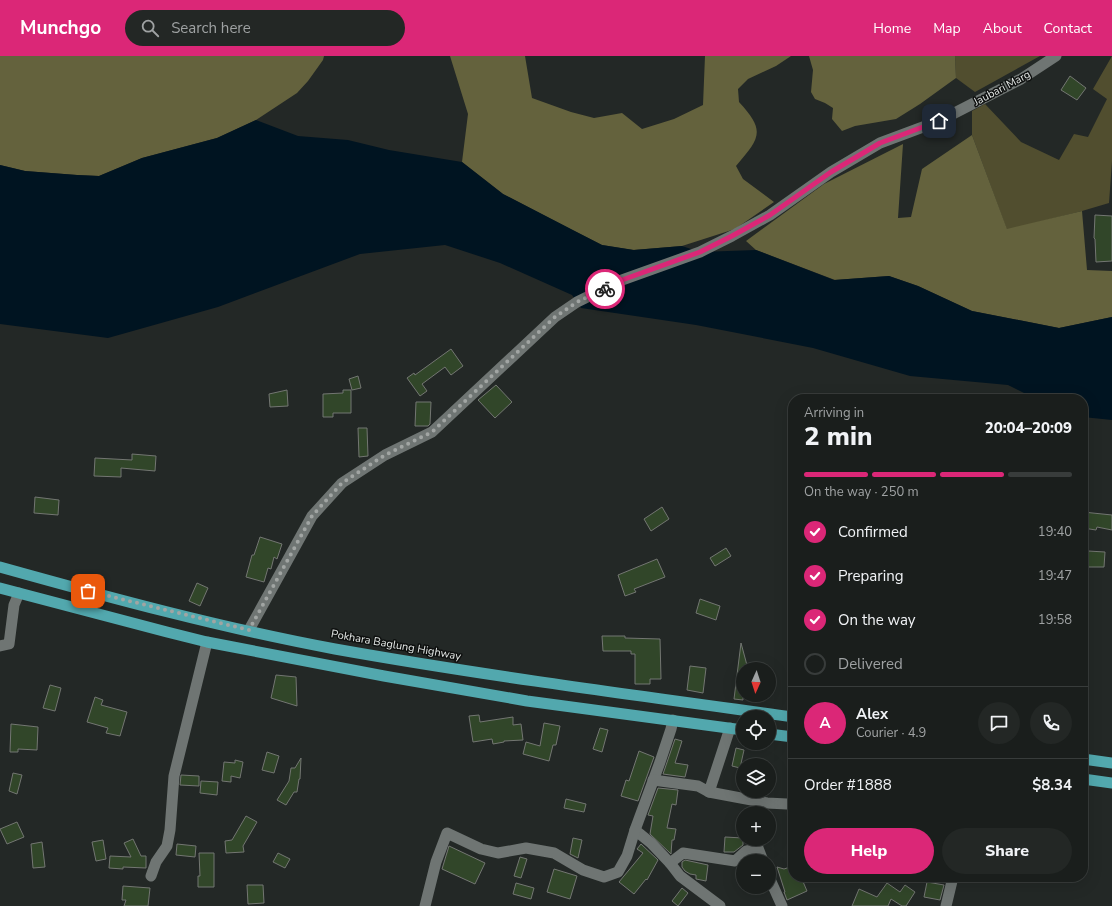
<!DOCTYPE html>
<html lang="en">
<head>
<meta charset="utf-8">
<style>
	:root { --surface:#1a1e1c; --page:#232725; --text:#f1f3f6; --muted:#9fa2a3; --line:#383c3b; --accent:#db2777 }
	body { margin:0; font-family:"Nunito Sans",sans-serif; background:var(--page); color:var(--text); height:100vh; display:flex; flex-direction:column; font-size:15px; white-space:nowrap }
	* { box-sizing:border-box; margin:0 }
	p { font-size:13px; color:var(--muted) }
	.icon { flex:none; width:22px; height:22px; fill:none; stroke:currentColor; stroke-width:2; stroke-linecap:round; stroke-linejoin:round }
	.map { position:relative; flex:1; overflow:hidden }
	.side { position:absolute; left:788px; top:338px; width:300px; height:488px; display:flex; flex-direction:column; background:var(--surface); border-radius:16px; box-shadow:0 4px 16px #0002,0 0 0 1px var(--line) }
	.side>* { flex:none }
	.needle { width:26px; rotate:183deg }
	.fabs { position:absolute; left:736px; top:606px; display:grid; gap:8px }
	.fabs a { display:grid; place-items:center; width:40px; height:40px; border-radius:50%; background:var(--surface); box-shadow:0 4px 16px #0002,0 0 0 1px var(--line); font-size:20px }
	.pin { position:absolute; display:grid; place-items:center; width:34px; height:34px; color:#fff; margin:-17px; border-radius:8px; box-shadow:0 2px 6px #0006 }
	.courier { position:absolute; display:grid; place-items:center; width:40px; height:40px; margin:-20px; border:3px solid #db2777; border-radius:50%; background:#fff; color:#222; box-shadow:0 1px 5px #0007 }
	.head em { font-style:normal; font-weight:800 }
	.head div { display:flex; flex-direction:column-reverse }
	.head { display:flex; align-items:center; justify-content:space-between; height:68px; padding:0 16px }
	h1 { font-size:26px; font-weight:800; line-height:30px }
	.bar { display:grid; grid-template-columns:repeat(4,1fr); gap:6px 4px; align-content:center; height:48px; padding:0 16px }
	.bar i { height:5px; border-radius:3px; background:var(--line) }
	.bar .on { background:var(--accent) }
	.bar p { grid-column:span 4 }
	.line { display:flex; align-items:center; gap:10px; padding:0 16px; border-top:1px solid var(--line) }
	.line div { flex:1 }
	.round { display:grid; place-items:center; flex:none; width:42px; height:42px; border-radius:21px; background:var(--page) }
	ol { padding:0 16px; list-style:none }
	li { display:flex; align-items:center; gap:12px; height:44px }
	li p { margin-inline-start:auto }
	li .icon { padding:4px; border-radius:50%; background:var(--accent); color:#fff; stroke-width:4 }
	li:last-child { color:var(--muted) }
	li i { width:22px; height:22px; border:2px solid var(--line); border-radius:50% }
	.action { display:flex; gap:8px; margin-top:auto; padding:8px 16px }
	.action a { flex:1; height:46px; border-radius:24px; background:var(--accent); color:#fff; font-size:16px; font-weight:800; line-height:46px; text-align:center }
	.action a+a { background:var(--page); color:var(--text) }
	header { display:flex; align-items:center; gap:24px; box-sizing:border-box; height:56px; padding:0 20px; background:var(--accent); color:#fff }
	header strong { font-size:19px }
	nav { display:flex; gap:22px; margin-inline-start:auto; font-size:14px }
	.search { width:280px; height:36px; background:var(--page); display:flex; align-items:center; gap:10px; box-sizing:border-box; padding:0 14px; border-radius:22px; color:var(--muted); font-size:15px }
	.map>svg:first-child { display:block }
	.green { fill:#514e2f }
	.forest { fill:#64623d }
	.water { fill:#001421 }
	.building { fill:#314629; stroke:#737672 }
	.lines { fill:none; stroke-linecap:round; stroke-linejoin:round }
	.minor { stroke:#6f7573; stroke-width:11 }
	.trunk { stroke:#52a8ae; stroke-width:11 }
	.done { stroke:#a1a5a3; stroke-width:4; stroke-dasharray:0 7.2 }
	.route { stroke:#db2777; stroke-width:5 }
	.labels { text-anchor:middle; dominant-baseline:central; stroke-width:3; stroke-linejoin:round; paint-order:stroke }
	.street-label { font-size:11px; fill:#e5e9e7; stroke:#0e100f }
</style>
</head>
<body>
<header>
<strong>Munchgo</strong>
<div class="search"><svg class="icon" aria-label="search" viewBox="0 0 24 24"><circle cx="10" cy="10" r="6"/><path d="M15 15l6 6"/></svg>Search here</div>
<nav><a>Home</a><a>Map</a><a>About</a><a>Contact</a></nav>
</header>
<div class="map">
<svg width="1112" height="850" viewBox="0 0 1112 850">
	<rect width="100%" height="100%" fill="#232826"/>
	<g class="green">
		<path d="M955 0H1040L975 36 956 22Z"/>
		<path d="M1112 0V105L1109 147 1082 155 1007 174 972 79V55L985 48 1021 86 1059 104 1074 78 1088 81 1107 43 1093 33Z"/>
	</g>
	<g class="forest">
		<path d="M0 0H324L323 4 308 25 297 37 256 64 217 82 142 102 99 120 77 119 25 115 0 109Z"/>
		<path d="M450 0H525L532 42 571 56 594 62 622 57 642 73 674 63 703 49 705 0H791L776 10 748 23 738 33 739 46C766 75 760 82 736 110L743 123 774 146 735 173 682 190 633 194 602 189 572 174 503 138 462 106 468 58Z"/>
		<path d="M809 0H955L956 22 920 48 896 63 855 70 842 75 832 63 833 52 825 47 815 43 811 36 813 14Z"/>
		<path d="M972 79 1007 173 1082 155 1087 214 1112 215V261L1059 272 972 255 918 230 889 220 835 224 756 194 746 185 824 128 903 88 898 162 911 161 922 113Z"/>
	</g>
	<path class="water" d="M256 64 298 80 348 84 389 94 462 106 503 138 602 189 634 194 682 190 700 196 756 194 834 224 889 220 918 230 972 255 1059 272 1112 261V364L1083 361V343H1036L1008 329 910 320 813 292 696 269 581 252 572 239 500 207 445 189 360 198 218 251 108 282 0 268V109L25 115 77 119 99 120 142 102 217 82Z"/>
	<g class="building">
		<path d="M1070 20 1086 32 1077 44 1061 34Z"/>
		<path d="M1095 159 1112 160V205L1096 206 1095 183 1094 182Z"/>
		<path d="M451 293 463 310 451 319 445 311 422 328 427 335 420 340 407 322 414 317 415 319Z"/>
		<path d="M358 320 361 332 352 334 349 323Z"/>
		<path d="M496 329 512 346 495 362 478 344Z"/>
		<path d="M287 334 288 350 270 351 269 338Z"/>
		<path d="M343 334H351V357H333V361H323V338L343 337Z"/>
		<path d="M416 346H431L430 368 428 370H415Z"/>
		<path d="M358 372H367L368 400 359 401Z"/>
		<path d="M132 398 156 400 155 415 121 412V421L94 420 95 402 132 404Z"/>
		<path d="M35 441 59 444 58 459 34 457Z"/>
		<path d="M662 451 669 463 651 475 644 463Z"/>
		<path d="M1083 456 1112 459V474L1097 471 1096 474 1083 472Z"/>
		<path d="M260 481 282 488 277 503 274 501 271 513 268 512 264 526 246 521 252 499H254Z"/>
		<path d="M726 492 731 500 715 510 710 502Z"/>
		<path d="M1088 495 1105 496 1104 511H1083V502H1088Z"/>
		<path d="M657 503 665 521 634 533 636 536 625 540 618 519Z"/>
		<path d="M197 527 208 532 200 550 189 545Z"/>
		<path d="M700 543 720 550 716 564 696 557Z"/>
		<path d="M602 580H625V582L660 583 661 623H650V628H635V598H631V595H603Z"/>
		<path d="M741 587 748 613H743V644L734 643Z"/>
		<path d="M690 610 706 612 703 637 687 634Z"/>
		<path d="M276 619 296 621 297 650 271 642Z"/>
		<path d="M50 629 61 632 55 655 43 652Z"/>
		<path d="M95 641 103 644 101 649 127 656 120 680 106 677 108 672 87 666Z"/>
		<path d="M479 659 480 666 513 661V669L521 668 523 684 504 685V686L493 688 492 683 473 686 469 660Z"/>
		<path d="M544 667 560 670 556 689H553L549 705 523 698 526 686 540 690Z"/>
		<path d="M11 668 38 671 37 694 18 693V696H10Z"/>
		<path d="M600 672 608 674 602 696 593 693Z"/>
		<path d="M675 683 682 685 675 707 688 709 685 721 663 718Z"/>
		<path d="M736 692 744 694 740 712 732 710Z"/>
		<path d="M639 695 654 701 638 745 621 740 626 724 629 725Z"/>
		<path d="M267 696 279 700 274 717 262 714Z"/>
		<path d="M301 702 300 723H299L297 736H294L286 749 277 744 289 725 291 712H295Z"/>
		<path d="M235 704 243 706 240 722 231 720V726L222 725 224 706 235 707Z"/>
		<path d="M13 717 22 719 17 738 9 735Z"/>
		<path d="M181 719 199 720V730L180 729Z"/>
		<path d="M201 725 218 726 217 739 200 737Z"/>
		<path d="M658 732 678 734 676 749 672 748 667 772 676 773 674 784H672L671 798 650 778 653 760 648 759Z"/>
		<path d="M566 743 586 748 584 756 564 752Z"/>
		<path d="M246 760 257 766 243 790 244 796 226 797 225 785 232 784Z"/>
		<path d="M17 766 24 781 7 788 0 773Z"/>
		<path d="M725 781 743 782V789L734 796H724Z"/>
		<path d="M573 782 582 784 578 802 570 798Z"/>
		<path d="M133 783 141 800H146V812L123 811V813L109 812 110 800 131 801 124 787Z"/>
		<path d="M103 784 106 803 96 805 92 786Z"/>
		<path d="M42 786 45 811 33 812 31 788Z"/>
		<path d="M177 788 196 790 195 801 176 799Z"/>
		<path d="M641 788 658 804 647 824 646 823 634 838 619 826 643 797 637 793Z"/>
		<path d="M449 790 485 807 475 828 442 813Z"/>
		<path d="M199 797H214V831H198V820H200Z"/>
		<path d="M278 797 290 803 285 812 273 806Z"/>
		<path d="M520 801 527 803 521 822 514 820Z"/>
		<path d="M685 804 708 809 706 825 696 823V819L690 818 685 815 682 811V806Z"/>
		<path d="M793 810V821H801L807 835 787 844 784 836H785L777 811 784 813Z"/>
		<path d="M554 813 577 820 570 843 547 836Z"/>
		<path d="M927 826 944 829 940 844 924 841Z"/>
		<path d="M516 827 534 832 531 843 513 838Z"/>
		<path d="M887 827 900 836 905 829 915 836 906 850H902L891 843 888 850H852L859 833 877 841Z"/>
		<path d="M247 829H263L264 847 248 848Z"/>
		<path d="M123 830 150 832 148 850H124L126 844H122Z"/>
		<path d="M682 832 688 837 678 850 672 845Z"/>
	</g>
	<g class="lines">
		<g class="minor">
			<path d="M249 574 312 460 342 427 385 399 432 376 555 261 577 246 622 224 700 196 732 180 770 159 831 116 880 87 939 65 1021 23 1056 0"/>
			<path d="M0 590 9 588 14 549 19 537"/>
			<path d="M673 664 671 673 660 706 635 774 651 787 670 807 683 797 735 805 746 795 758 792 763 805"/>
			<path d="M730 672 709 736 767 747 787 748"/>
			<path d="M653 724 698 730 709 736"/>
			<path d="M670 807 680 820 720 850"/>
			<path d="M151 820 156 806 167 790 170 774 174 720 207 586"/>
			<path d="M769 821 782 850"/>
			<path d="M425 850 436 806 447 777 481 793 498 797 526 792 554 797 583 814 604 821 618 816 627 800 635 774"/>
			<path d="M946 850 953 821"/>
		</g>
		<g class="trunk">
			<path d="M0 511C111 542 222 572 335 593 487 620 640 640 793 661"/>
			<path d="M0 532 167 576 207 586 384 620 527 645 743 674"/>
			<path d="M769 678 793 681"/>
			<path d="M1083 703 1112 707"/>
			<path d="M1083 723 1112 727"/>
		</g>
	</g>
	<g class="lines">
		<path class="done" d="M88 535 249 574 312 460 342 427 385 399 432 376 555 261 577 246 605 233"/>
		<path class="route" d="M605 233 622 224 700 196 732 180 770 159 831 116 880 87 939 65"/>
	</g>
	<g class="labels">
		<g class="street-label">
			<text transform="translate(1002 32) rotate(-28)">Jaubari Marg</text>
			<text transform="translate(396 589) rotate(10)">Pokhara Baglung Highway</text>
		</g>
	</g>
</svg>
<div class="fabs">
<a><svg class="needle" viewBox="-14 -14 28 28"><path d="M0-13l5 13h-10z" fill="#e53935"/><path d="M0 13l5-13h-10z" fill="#9fa2a3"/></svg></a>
<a><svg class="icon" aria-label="locate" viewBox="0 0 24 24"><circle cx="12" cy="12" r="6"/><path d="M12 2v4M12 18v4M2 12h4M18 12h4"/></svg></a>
<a><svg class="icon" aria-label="layers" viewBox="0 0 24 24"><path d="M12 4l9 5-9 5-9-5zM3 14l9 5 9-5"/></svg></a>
<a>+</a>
<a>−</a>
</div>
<div class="pin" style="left:88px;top:535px;background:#ea580c"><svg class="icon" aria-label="bag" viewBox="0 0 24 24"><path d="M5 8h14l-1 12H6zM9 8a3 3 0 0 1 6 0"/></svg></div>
<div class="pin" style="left:939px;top:65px;background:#1f2937"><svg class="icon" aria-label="home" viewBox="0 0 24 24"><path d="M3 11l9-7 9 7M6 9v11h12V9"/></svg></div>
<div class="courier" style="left:605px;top:233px"><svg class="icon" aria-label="bike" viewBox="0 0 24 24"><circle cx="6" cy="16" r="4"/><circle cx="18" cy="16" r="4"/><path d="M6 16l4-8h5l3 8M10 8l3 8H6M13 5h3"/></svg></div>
<section class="side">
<div class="head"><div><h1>2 min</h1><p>Arriving in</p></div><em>20:04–20:09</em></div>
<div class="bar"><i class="on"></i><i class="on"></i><i class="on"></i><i></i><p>On the way · 250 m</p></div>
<ol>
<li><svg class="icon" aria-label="check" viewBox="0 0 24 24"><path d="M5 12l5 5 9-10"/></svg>Confirmed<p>19:40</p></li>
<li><svg class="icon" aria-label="check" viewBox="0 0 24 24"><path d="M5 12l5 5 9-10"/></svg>Preparing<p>19:47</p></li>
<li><svg class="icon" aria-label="check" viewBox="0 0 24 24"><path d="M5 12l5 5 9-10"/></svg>On the way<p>19:58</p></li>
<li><i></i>Delivered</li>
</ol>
<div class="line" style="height:72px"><b class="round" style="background:var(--accent);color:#fff">A</b><div><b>Alex</b><p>Courier · 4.9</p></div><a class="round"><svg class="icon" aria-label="chat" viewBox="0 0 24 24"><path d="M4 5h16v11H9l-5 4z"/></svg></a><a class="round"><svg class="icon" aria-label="phone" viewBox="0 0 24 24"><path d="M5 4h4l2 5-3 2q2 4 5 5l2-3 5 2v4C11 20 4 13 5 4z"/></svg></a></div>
<div class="line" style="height:52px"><div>Order #1888</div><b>$8.34</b></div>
<div class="action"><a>Help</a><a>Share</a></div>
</section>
</div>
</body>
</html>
